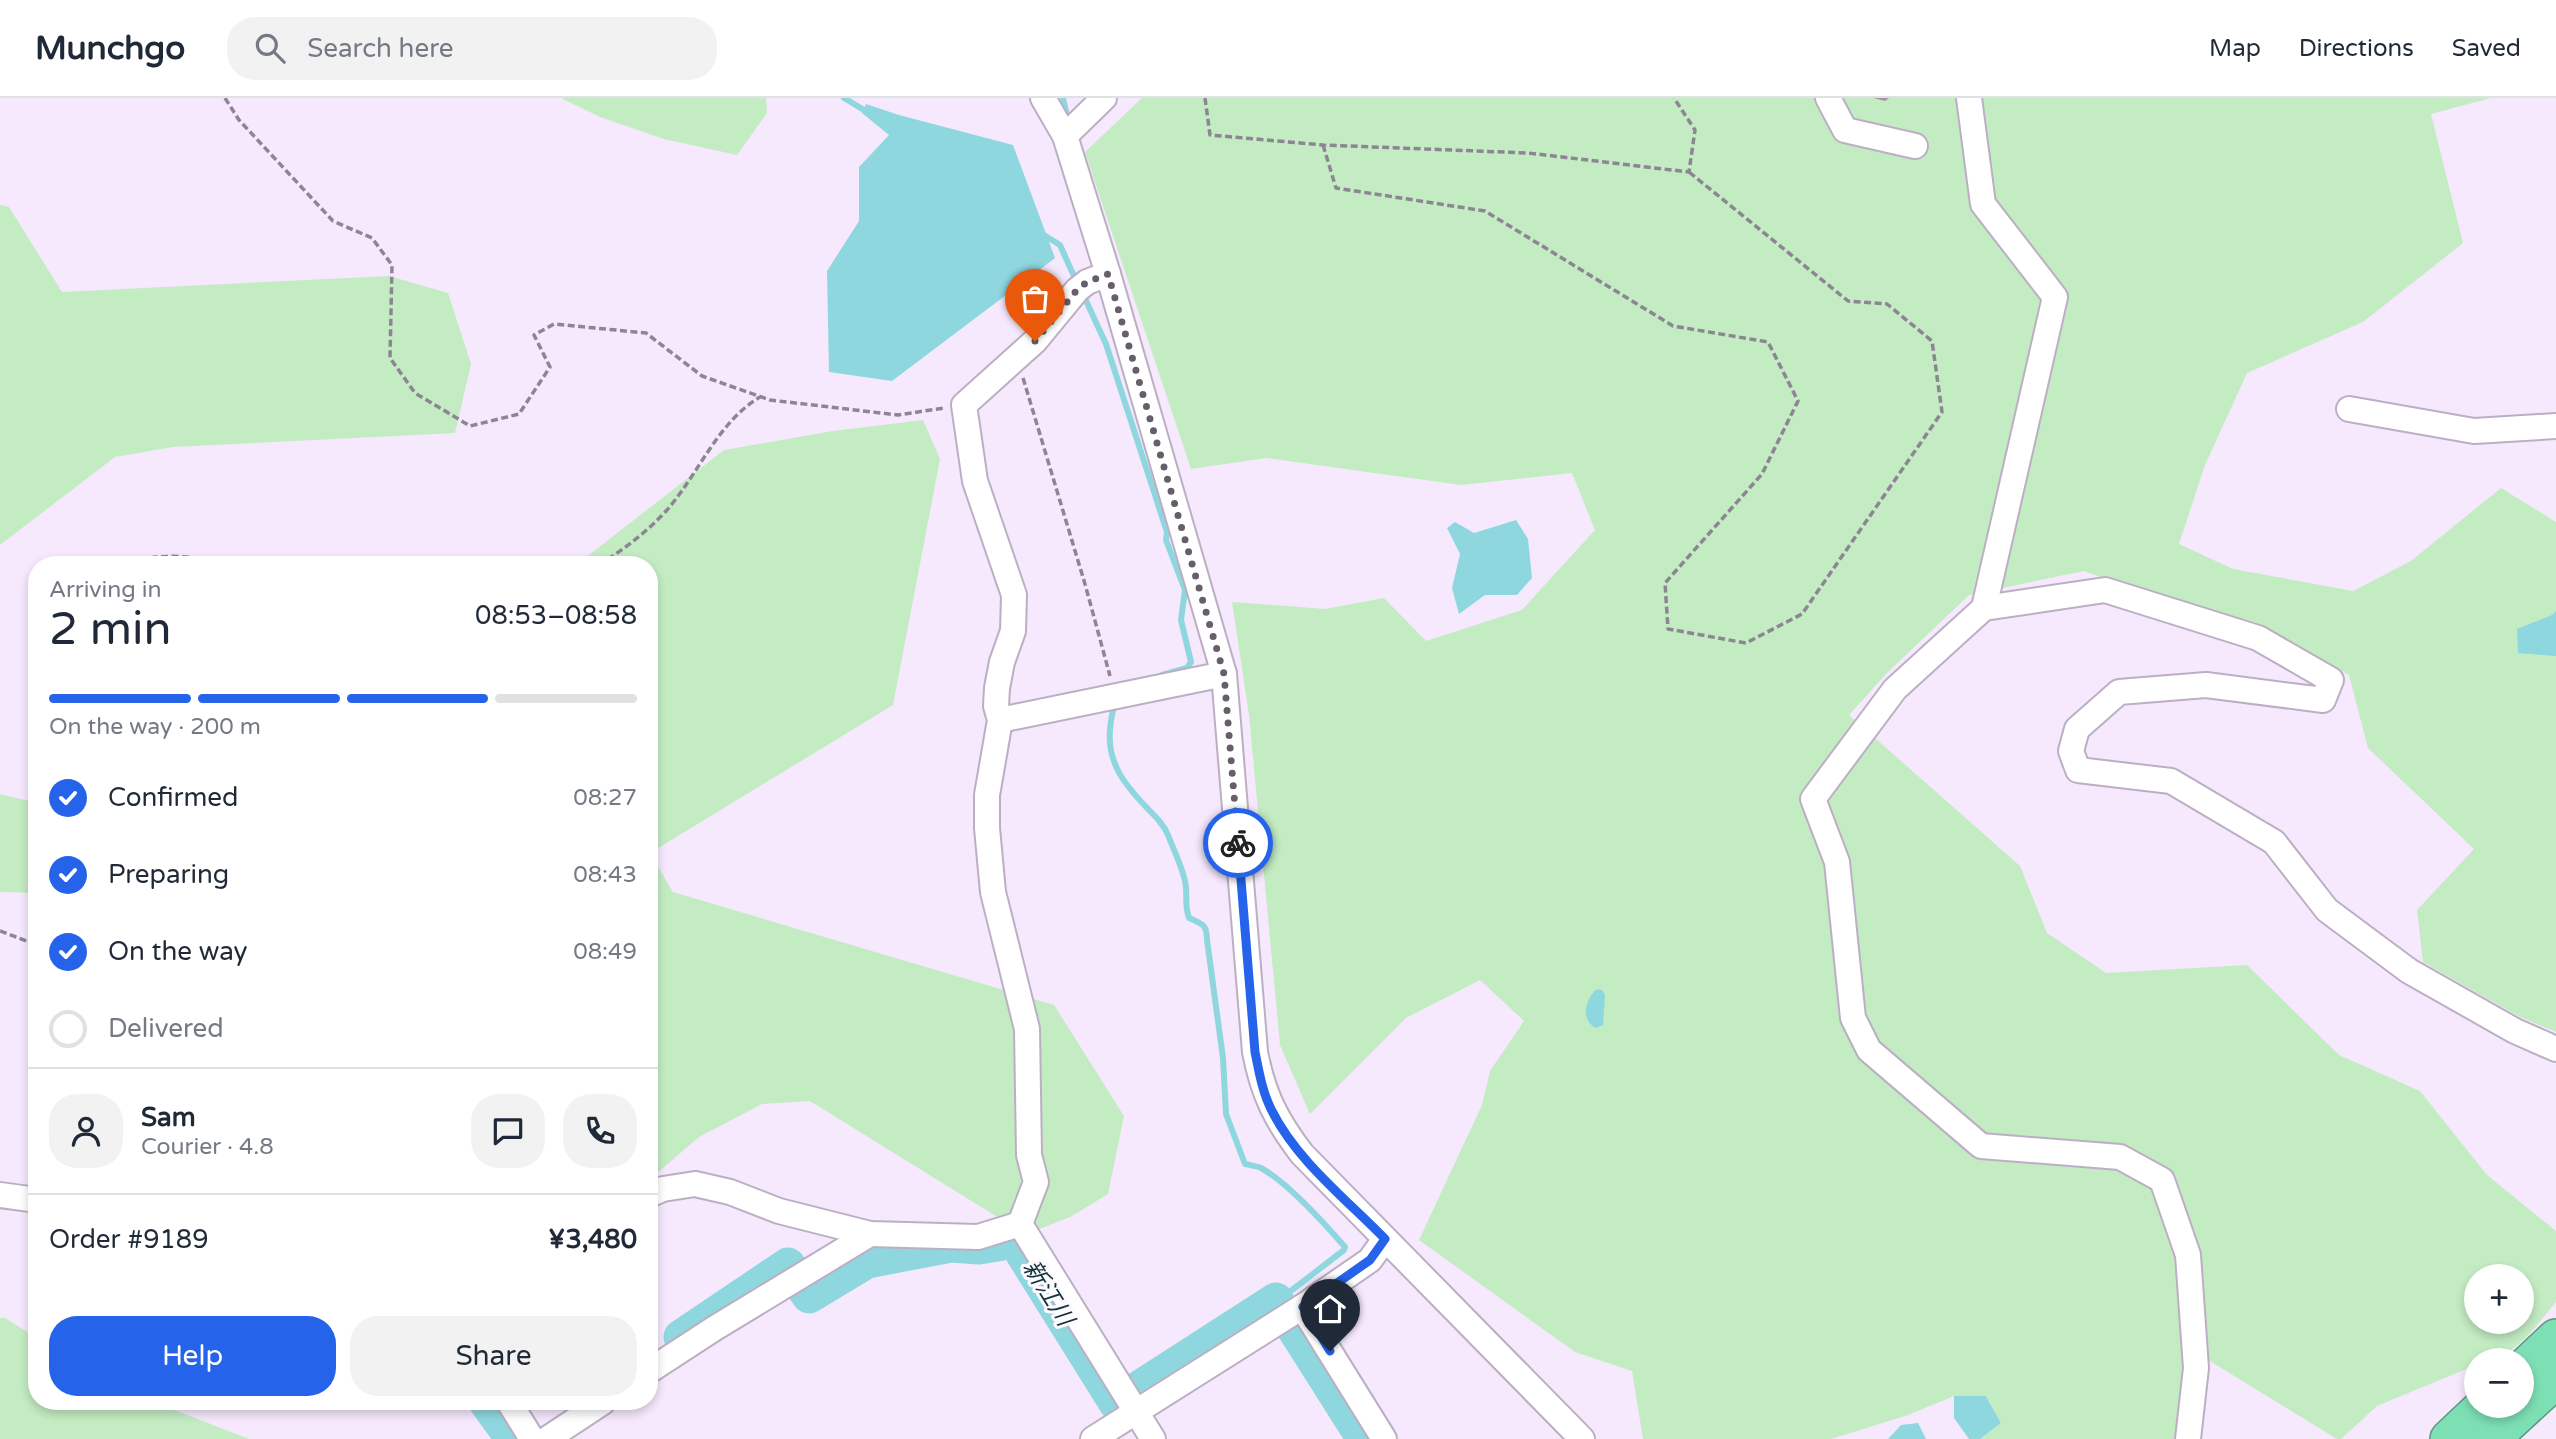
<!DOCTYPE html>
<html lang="en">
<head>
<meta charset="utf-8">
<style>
	:root { --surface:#fff; --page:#f2f2f3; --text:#1f2937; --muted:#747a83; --line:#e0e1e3; --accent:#2563eb }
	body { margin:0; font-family:"Varela Round","Noto Sans JP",sans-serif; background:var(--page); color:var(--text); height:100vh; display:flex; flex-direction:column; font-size:26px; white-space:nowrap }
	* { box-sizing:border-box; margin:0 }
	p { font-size:23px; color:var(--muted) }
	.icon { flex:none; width:38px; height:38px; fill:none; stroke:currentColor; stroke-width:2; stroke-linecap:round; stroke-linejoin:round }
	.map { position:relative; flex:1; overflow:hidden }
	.panel { position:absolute; left:28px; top:458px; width:630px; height:854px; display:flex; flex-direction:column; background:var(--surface); border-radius:28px; box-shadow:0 4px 10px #0003 }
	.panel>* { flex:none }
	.fabs { position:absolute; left:2464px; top:1166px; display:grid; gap:14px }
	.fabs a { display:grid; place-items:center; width:70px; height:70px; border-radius:50%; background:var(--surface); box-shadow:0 4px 10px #0003; font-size:35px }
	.pin { position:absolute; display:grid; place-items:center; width:60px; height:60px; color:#fff; margin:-72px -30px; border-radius:50% 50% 50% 0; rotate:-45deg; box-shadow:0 0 7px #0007 }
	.pin .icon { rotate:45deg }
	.courier { position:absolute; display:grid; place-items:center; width:70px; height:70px; margin:-35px; border:5px solid #2563eb; border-radius:50%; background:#fff; color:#222; box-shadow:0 2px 9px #0007 }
	.overview em { font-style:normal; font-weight:600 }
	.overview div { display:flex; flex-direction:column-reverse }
	.overview { display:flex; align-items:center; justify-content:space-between; height:119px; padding:0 21px }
	h1 { font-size:46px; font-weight:600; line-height:52px }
	.bar { display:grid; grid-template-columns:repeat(4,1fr); gap:10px 7px; align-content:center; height:84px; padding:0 21px }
	.bar i { height:9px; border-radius:5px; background:var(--line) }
	.bar .active { background:var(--accent) }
	.bar p { grid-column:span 4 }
	.line { display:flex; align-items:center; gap:18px; padding:0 21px; border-top:2px solid var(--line) }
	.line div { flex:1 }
	.round { display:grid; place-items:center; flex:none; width:74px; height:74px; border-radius:28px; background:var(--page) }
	ol { padding:0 21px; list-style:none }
	li { display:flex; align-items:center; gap:21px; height:77px }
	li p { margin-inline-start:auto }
	li .icon { padding:7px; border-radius:50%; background:var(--accent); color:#fff; stroke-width:4 }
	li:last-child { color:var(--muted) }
	li i { width:38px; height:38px; border:4px solid var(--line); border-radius:50% }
	.action { display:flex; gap:14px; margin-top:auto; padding:14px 21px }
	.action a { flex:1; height:80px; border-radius:28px; background:var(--accent); color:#fff; font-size:28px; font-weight:600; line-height:80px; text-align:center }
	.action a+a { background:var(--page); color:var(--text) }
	header { display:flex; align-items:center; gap:42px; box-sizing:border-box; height:98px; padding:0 35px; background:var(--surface); border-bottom:2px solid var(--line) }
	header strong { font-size:33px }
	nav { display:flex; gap:38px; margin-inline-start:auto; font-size:24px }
	.search { width:490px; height:63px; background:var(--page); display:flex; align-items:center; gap:18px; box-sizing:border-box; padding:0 24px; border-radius:28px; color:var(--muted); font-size:26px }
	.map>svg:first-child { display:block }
	.green { fill:#c3ecc3; fill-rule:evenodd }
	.water { fill:#8fd7df }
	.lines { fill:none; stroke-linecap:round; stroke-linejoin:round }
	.stream { stroke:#8fd7df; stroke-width:6 }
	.river { stroke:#8fd7df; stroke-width:35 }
	.minor-casing { stroke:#bcafc3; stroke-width:28 }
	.highway-casing { stroke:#5a987f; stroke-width:40 }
	.path { stroke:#8d8593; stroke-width:3.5; stroke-dasharray:7 3.5; stroke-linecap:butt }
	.minor { stroke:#fff; stroke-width:24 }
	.highway { stroke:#7ddfb4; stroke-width:37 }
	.wall { fill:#a395a4 }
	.done { stroke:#665f6b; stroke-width:7; stroke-dasharray:0 12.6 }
	.route { stroke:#2563eb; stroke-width:9 }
	.labels { text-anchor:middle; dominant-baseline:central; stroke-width:6; stroke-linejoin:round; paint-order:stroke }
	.water-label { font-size:24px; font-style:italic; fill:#103438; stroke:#fdfaff }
</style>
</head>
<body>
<header>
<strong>Munchgo</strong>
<div class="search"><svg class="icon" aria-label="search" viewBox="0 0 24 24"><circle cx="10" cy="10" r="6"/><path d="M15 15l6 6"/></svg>Search here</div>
<nav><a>Map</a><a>Directions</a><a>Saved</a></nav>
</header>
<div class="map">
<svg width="2556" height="1341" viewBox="0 0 2556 1341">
	<rect width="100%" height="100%" fill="#f6e9fd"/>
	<g class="green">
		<path d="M561 0H766L767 15 737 57 664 41 600 19Z"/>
		<path d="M1142 0H2491L2431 16 2463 145 2363 224 2247 275 2205 367 2179 446 2233 471 2353 493 2411 463 2501 390 2556 424V934L2520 919 2423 864 2417 812 2474 751 2368 650 2349 577 2255 524 2158 500 2084 473 1969 497 1887 575 1849 617 2020 768 2047 835 2106 875 2247 867 2339 957 2420 993 2487 1077 2556 1133V1204C2533 1231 2515 1262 2476 1262V1267L2377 1308 2341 1341H2337L2187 1249 2175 1341H1980L2001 1325 1987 1299 1954 1298 1908 1317 1831 1341H1643L1632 1273 1575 1254 1419 1142 1482 1007 1490 973 1524 923 1480 882 1406 920 1310 1016 1280 947 1249 617 1232 504 1325 511 1384 500 1426 543 1522 512 1595 432 1572 375 1461 387 1266 360 1191 371 1085 54ZM2476 1178H2522V1223H2476Z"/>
		<path d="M0 107 9 109 62 194 389 178 448 195 471 266 455 335 173 349 115 359 0 447Z"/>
		<path d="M923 322 940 361 893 607 650 755 673 794 1054 907 1124 1018 1108 1096 1070 1119 1022 1138 1007 1125 810 1003 762 1006 699 1039 649 1082V467H576L724 352 833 333Z"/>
		<path d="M0 696 37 705V795L0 794Z"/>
		<path d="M0 1220H5L37 1240V1304H154L249 1341H0Z"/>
	</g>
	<g class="water">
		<path d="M866 6 899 17 1013 47 1055 160 892 283 829 274 827 173 859 123V69L889 37 862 15Z"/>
		<path d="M1516 422 1528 441 1532 480 1517 497H1485L1459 516 1452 490 1460 456 1447 430 1455 424 1474 435Z"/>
		<path d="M2556 513V558L2518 555 2517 531 2552 517Z"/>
		<path d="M1597 891 1602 892 1605 897 1603 927 1596 930C1580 922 1585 901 1597 891Z"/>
		<path d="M1954 1298H1986L2001 1325 1980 1341H1969L1954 1320Z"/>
		<path d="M1918 1325 1926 1341H1888L1901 1327Z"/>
	</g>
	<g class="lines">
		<g class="stream">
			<path d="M844 0 869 15"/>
			<path d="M1063 0 1067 18"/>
			<path d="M1039 134 1060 147 1077 185"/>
			<path d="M1082 194 1106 246 1167 434 1166 442 1185 492 1181 522 1191 564 1187 570 1162 577"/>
			<path d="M1116 606C1111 613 1111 623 1110 632 1107 666 1126 688 1148 711 1156 719 1164 727 1168 737 1173 750 1182 769 1185 783 1188 795 1184 807 1189 820 1203 826 1207 827 1207 842L1223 960 1226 1016 1245 1066C1250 1067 1256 1068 1261 1070 1287 1084 1325 1126 1345 1149L1344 1152 1292 1192 1276 1202"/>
		</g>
		<g class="river">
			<path d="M681 1239 788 1167 809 1198 867 1163 951 1147 979 1149 1015 1143 1116 1305 1276 1202 1364 1341"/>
			<path d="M486 1304 513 1341"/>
		</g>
		<defs>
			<g id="minor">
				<path d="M1043 0 1065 38 1108 176 1224 576 1255 954C1263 996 1276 1022 1302 1056L1582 1341"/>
				<path d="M1828 0 1845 32 1915 48"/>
				<path d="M1969 0 1983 106 2055 199 1984 510 1895 591 1813 701 1837 764 1853 920 1869 952 1981 1048 2120 1059 2162 1082 2188 1157 2196 1270 2188 1341"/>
				<path d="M1065 38 1104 0"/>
				<path d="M2349 311 2474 333 2556 328"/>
				<path d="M1984 510 2105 492 2258 540 2331 582 2323 602 2206 587 2119 594 2077 631 2071 653 2078 672 2171 683 2274 744 2327 812 2409 873 2515 933 2556 951"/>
				<path d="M1000 622 1224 576"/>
				<path d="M0 1097 37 1102"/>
				<path d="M649 1097 663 1091 695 1086 730 1094 779 1113 870 1136 978 1139 1020 1126"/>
				<path d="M1020 1126 1036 1084 1029 1057 1027 931 993 794 987 730V697L1000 622 996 608 997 590 1002 564 1013 533 1014 497 975 383 964 307 1035 243 1077 192 1087 184 1108 176"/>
				<path d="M1020 1126 1153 1341"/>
				<path d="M1302 1209 1384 1341"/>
				<path d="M649 1273 715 1230 870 1136"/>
				<path d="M509 1304 532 1341"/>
				<path d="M547 1341 603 1304"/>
				<path d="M1093 1341 1302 1209 1370 1162 1385 1141"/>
			</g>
			<g id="highway">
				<path d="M2522 1272 2556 1240"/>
				<path d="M2449 1341 2485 1307"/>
				<path d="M2491 1341 2556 1281"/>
			</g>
		</defs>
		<use href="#minor" class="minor-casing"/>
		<use href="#highway" class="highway-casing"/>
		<g class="path">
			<path d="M225 0 239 22 333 123 372 140 392 167 390 260 415 295 470 328 519 316 550 269 534 237 554 226 646 235 702 278 770 302 898 317 944 310"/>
			<path d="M1205 0 1210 37 1323 47 1528 55 1689 74 1695 32 1674 0"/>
			<path d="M1323 47 1336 90 1485 113 1673 228 1768 244 1798 303 1762 376 1665 485 1668 531 1746 545 1802 516 1942 314 1932 243 1887 206 1848 203 1689 74"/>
			<path d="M1023 280 1085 486 1110 578"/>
			<path d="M120 467C151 456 191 455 221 467"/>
			<path d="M599 467C624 451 647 434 667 412 699 375 718 324 760 299"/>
			<path d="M0 833 37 847"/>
		</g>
		<use href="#minor" class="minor"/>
		<use href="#highway" class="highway"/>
	</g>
	<path class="wall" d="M1873 0H1889L1885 3Z"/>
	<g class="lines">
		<path class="done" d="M1035 243 1077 192 1087 184 1108 176 1224 576 1238 745"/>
		<path class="route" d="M1238 745 1255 954C1259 973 1262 993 1271 1011 1296 1062 1346 1101 1385 1141L1370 1162 1303 1209 1330 1253"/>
	</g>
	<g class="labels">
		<g class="water-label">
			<text transform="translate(1048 1195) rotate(58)">新江川</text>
		</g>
	</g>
</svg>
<div class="fabs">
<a>+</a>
<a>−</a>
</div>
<div class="pin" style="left:1035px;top:243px;background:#ea580c"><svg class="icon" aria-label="bag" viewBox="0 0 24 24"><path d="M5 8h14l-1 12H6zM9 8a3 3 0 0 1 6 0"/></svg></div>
<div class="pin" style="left:1330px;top:1253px;background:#1f2937"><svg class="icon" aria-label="home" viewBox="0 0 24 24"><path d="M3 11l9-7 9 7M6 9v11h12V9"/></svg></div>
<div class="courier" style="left:1238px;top:745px"><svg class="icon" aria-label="bike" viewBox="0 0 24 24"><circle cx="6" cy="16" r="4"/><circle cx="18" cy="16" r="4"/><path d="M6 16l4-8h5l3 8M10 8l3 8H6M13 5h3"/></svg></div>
<section class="panel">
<div class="overview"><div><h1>2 min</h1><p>Arriving in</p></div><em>08:53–08:58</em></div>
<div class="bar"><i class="active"></i><i class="active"></i><i class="active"></i><i></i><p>On the way · 200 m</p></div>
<ol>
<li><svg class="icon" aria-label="check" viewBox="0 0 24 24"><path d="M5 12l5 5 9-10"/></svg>Confirmed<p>08:27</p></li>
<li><svg class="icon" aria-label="check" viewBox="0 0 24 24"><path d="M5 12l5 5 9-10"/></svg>Preparing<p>08:43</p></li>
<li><svg class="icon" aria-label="check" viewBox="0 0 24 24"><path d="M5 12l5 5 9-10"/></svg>On the way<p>08:49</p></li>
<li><i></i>Delivered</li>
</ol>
<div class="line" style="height:126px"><a class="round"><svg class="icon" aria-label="person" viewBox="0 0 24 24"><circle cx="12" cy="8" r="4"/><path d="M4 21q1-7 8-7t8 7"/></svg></a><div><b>Sam</b><p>Courier · 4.8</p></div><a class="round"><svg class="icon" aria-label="chat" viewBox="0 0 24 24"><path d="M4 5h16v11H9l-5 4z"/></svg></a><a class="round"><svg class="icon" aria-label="phone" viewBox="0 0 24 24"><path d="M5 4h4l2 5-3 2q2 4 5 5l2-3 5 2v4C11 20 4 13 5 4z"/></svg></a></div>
<div class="line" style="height:91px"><div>Order #9189</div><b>¥3,480</b></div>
<div class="action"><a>Help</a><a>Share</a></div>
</section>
</div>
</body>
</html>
